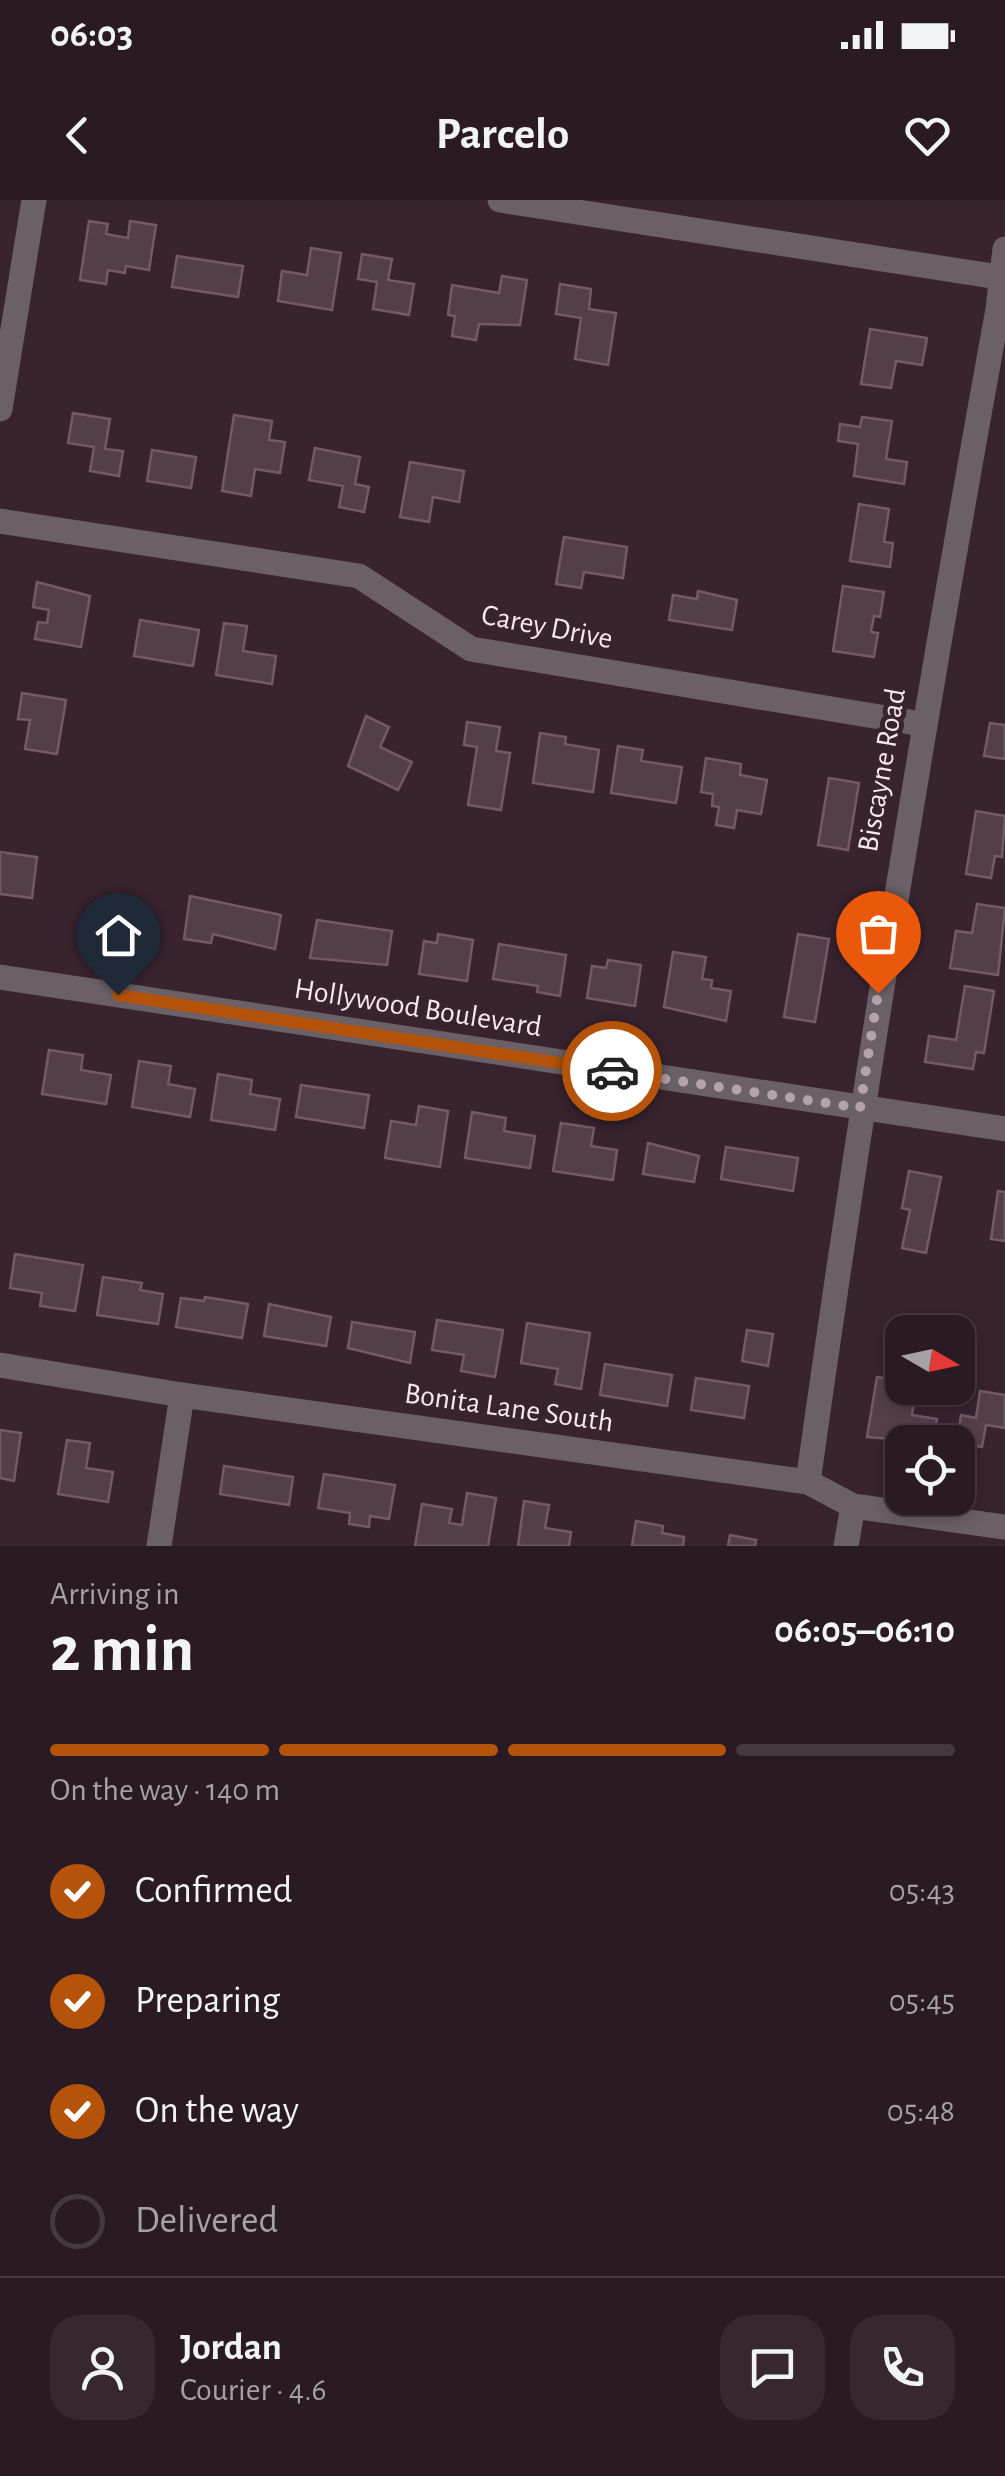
<!DOCTYPE html>
<html lang="en">
<head>
<meta charset="utf-8">
<style>
	:root { --surface:#2a1a23; --page:#362730; --text:#f1f3f6; --muted:#a5a1a6; --line:#463841; --accent:#b45309 }
	body { margin:0; font-family:"Alegreya Sans",sans-serif; background:var(--page); color:var(--text); height:100vh; display:flex; flex-direction:column; font-size:38px; white-space:nowrap }
	* { box-sizing:border-box; margin:0 }
	p { font-size:32px; color:var(--muted) }
	.icon { flex:none; width:55px; height:55px; fill:none; stroke:currentColor; stroke-width:2; stroke-linecap:round; stroke-linejoin:round }
	.map { position:relative; height:1346px; overflow:hidden }
	.details { display:flex; flex-direction:column; background:var(--surface); flex:1 }
	.details>* { flex:none }
	.needle { width:65px; rotate:99deg }
	.buttons { position:absolute; left:885px; top:1115px; display:grid; gap:20px }
	.buttons a { display:grid; place-items:center; width:90px; height:90px; border-radius:20px; background:var(--surface); box-shadow:0 5px 15px #0003,0 0 0 2px var(--line); font-size:50px }
	.pin { position:absolute; display:grid; place-items:center; width:85px; height:85px; color:#fff; margin:-102px -42px; border-radius:50% 50% 50% 0; rotate:-45deg; box-shadow:0 0 10px #0007 }
	.pin .icon { rotate:45deg }
	.courier { position:absolute; display:grid; place-items:center; width:100px; height:100px; margin:-50px; border:8px solid #b45309; border-radius:50%; background:#fff; color:#222; box-shadow:0 2px 12px #0007 }
	.headline em { font-style:normal; font-weight:700 }
	.headline div { display:flex; flex-direction:column-reverse }
	.headline { display:flex; align-items:center; justify-content:space-between; height:170px; padding:0 50px }
	h1 { font-size:65px; font-weight:700; line-height:75px }
	.bar { display:grid; grid-template-columns:repeat(4,1fr); gap:15px 10px; align-content:center; height:120px; padding:0 50px }
	.bar i { height:12px; border-radius:8px; background:var(--line) }
	.bar .on { background:var(--accent) }
	.bar p { grid-column:span 4 }
	.line { display:flex; align-items:center; gap:25px; padding:0 50px; border-top:2px solid var(--line) }
	.line div { flex:1 }
	.round { display:grid; place-items:center; flex:none; width:105px; height:105px; border-radius:30px; background:var(--page) }
	ol { padding:0 50px; list-style:none }
	li { display:flex; align-items:center; gap:30px; height:110px }
	li p { margin-inline-start:auto }
	li .icon { padding:10px; border-radius:50%; background:var(--accent); color:#fff; stroke-width:4 }
	li:last-child { color:var(--muted) }
	li i { width:55px; height:55px; border:5px solid var(--line); border-radius:50% }
	.status { display:flex; justify-content:space-between; align-items:center; height:70px; padding:0 50px; background:var(--surface); direction:ltr }
	.status svg { height:28px; fill:currentColor }
	header { display:flex; justify-content:space-between; align-items:center; height:130px; padding:0 50px; background:var(--surface); font-size:45px; font-weight:700 }
	.map>svg:first-child { display:block }
	.building { fill:#543e4a; stroke:#725a67; stroke-width:2.5 }
	.lines { fill:none; stroke-linecap:round; stroke-linejoin:round }
	.minor { stroke:#6b6065; stroke-width:25 }
	.done { stroke:#b4a3ac; stroke-width:10; stroke-dasharray:0 18 }
	.route { stroke:#b45309; stroke-width:12 }
	.labels { text-anchor:middle; dominant-baseline:central; stroke-width:10; stroke-linejoin:round; paint-order:stroke }
	.street-label { font-size:30px; fill:#f7e8f0; stroke:#38232f }
</style>
</head>
<body>
<div class="status"><b>06:03</b><svg viewBox="0 0 49 12"><path d="M0 12V9h3v3zM5 12V6h3v6zM10 12V3h3v9zM15 12V0h3v12zM26 1h20v11H26zM47 4h2v5h-2z"/></svg></div>
<header><svg class="icon" aria-label="back" viewBox="0 0 24 24"><path d="M15 5l-7 7 7 7"/></svg>Parcelo<svg class="icon" aria-label="heart" viewBox="0 0 24 24"><path d="M12 20l-8-8c-3-5 5-10 8-4 3-6 11-1 8 4z"/></svg></header>
<div class="map">
<svg width="1005" height="1346" viewBox="0 0 1005 1346">
	<rect width="100%" height="100%" fill="#38232f"/>
	<g class="building">
		<path d="M89 21 108 24 106 34 128 38 130 21 156 25 149 70 126 66 125 73 108 70 106 84 80 80Z"/>
		<path d="M311 48 341 53 332 110 278 101 282 71 307 75Z"/>
		<path d="M362 54 392 59 388 80 414 84 409 115 373 109 377 82 358 79Z"/>
		<path d="M177 56 243 66 238 97 172 87Z"/>
		<path d="M502 76 527 80 520 125 479 124 476 140 452 136 455 116 448 115 452 85 499 93Z"/>
		<path d="M560 84 591 89 589 109 616 113 608 165 575 159 581 118 556 114Z"/>
		<path d="M870 129 927 138 922 165 896 161 891 188 861 184Z"/>
		<path d="M73 213 110 219 105 249 123 251 119 276 90 271 94 247 68 243Z"/>
		<path d="M234 215 272 221 269 240 285 242 280 273 255 269 251 296 222 291Z"/>
		<path d="M862 217 892 221 886 259 907 262 904 284 854 276 858 244 838 241 840 224 860 227Z"/>
		<path d="M315 248 360 257 355 284 369 287 364 312 339 307 343 286 309 280Z"/>
		<path d="M152 250 196 257 191 288 147 281Z"/>
		<path d="M410 262 464 271 459 302 433 297 429 322 400 317Z"/>
		<path d="M859 304 889 309 884 342 893 343 890 367 850 361Z"/>
		<path d="M564 337 627 347 623 378 584 372 581 388 556 384Z"/>
		<path d="M37 382 90 396 81 447 35 439 38 422 47 423 49 410 33 407Z"/>
		<path d="M843 386 884 392 880 417 874 416 871 432 878 433 874 457 833 451Z"/>
		<path d="M698 391 737 400 732 430 669 420 673 395 697 399Z"/>
		<path d="M140 420 199 430 193 466 134 456Z"/>
		<path d="M224 423 247 426 243 451 276 456 272 484 216 475Z"/>
		<path d="M22 493 66 500 57 554 25 549 30 520 18 519Z"/>
		<path d="M366 516 389 527 380 547 412 562 398 590 348 566Z"/>
		<path d="M467 522 500 527 496 551 510 553 501 610 468 605 477 547 464 545Z"/>
		<path d="M990 523 1005 525V559L984 556Z"/>
		<path d="M540 533 566 537 565 544 599 550 593 592 533 583Z"/>
		<path d="M618 546 643 550 641 561 682 567 676 603 611 593Z"/>
		<path d="M706 558 741 564 740 575 767 580 761 614 737 610 734 628 716 625 719 607 712 606 713 594 701 592Z"/>
		<path d="M829 578 859 583 848 650 818 645Z"/>
		<path d="M976 611 1005 616 1002 657 995 656 991 678 966 674Z"/>
		<path d="M0 652 37 657 32 698 0 694Z"/>
		<path d="M190 696 281 715 275 749 213 734 211 743 184 739Z"/>
		<path d="M977 704 1005 708 998 775 950 768 956 731 972 733Z"/>
		<path d="M317 720 392 731 387 765 310 758Z"/>
		<path d="M438 734 473 740 467 781 419 774 424 741 437 743Z"/>
		<path d="M798 734 829 739 815 822 784 817Z"/>
		<path d="M499 744 566 755 560 796 537 792 538 786 493 779Z"/>
		<path d="M673 752 706 757 702 779 712 780 711 788 731 791 726 821 664 807Z"/>
		<path d="M608 760 641 765 635 806 587 798 592 766 606 768Z"/>
		<path d="M965 786 994 791 984 853 976 852 973 869 925 862 929 836 956 840Z"/>
		<path d="M49 850 83 855 81 870 111 875 106 904 42 894Z"/>
		<path d="M139 861 171 866 168 884 195 889 190 917 132 907Z"/>
		<path d="M218 874 252 880 250 894 280 899 275 930 211 920Z"/>
		<path d="M301 885 369 895 364 928 296 917Z"/>
		<path d="M419 906 448 911 440 967 385 958 391 921 416 925Z"/>
		<path d="M472 912 506 918 504 931 535 936 530 968 465 958Z"/>
		<path d="M561 923 594 928 591 946 617 950 613 980 553 971Z"/>
		<path d="M648 943 699 956 694 982 643 974Z"/>
		<path d="M726 947 798 958 793 991 721 979Z"/>
		<path d="M909 971 941 977 926 1053 902 1048 910 1010 902 1008Z"/>
		<path d="M998 991 1005 992V1041L991 1039Z"/>
		<path d="M15 1054 83 1065 75 1111 40 1106 42 1093 10 1088Z"/>
		<path d="M103 1077 142 1083 140 1090 163 1094 158 1124 97 1115Z"/>
		<path d="M205 1097 248 1104 242 1138 176 1127 181 1098 204 1101Z"/>
		<path d="M269 1104 331 1117 326 1146 264 1136Z"/>
		<path d="M437 1120 503 1130 495 1177 461 1171 464 1155 432 1150Z"/>
		<path d="M352 1122 415 1132 410 1163 348 1148Z"/>
		<path d="M527 1123 590 1133 581 1189 555 1184 558 1169 521 1163Z"/>
		<path d="M747 1130 773 1134 768 1166 742 1161Z"/>
		<path d="M605 1164 672 1175 667 1206 600 1195Z"/>
		<path d="M877 1177 902 1181V1188H916L912 1215 937 1219 933 1242 867 1237Z"/>
		<path d="M696 1178 749 1186 744 1218 691 1210Z"/>
		<path d="M980 1191 1005 1195V1228L986 1225 982 1247 957 1242 961 1215 976 1218Z"/>
		<path d="M0 1230 21 1233 14 1281 0 1278Z"/>
		<path d="M67 1240 90 1243 86 1268 113 1272 108 1302 58 1294Z"/>
		<path d="M224 1266 293 1277 289 1305 220 1294Z"/>
		<path d="M324 1274 395 1285 389 1319 370 1316 369 1327 349 1324 350 1313 318 1308Z"/>
		<path d="M467 1293 496 1298 488 1346H415L422 1304 452 1309 449 1323 462 1325Z"/>
		<path d="M524 1301 549 1305 545 1328 571 1332 569 1346H518Z"/>
		<path d="M636 1321 663 1326 662 1333 684 1337 683 1346H632Z"/>
		<path d="M730 1335 756 1340 755 1346H728Z"/>
	</g>
	<g class="lines">
		<g class="minor">
			<path d="M500 0 1005 78"/>
			<path d="M0 209 34 0"/>
			<path d="M0 321 359 376 471 449 922 524"/>
			<path d="M0 777 1005 929"/>
			<path d="M0 1165 182 1195 808 1282 853 1306 1005 1327"/>
			<path d="M808 1282C863 889 927 499 998 109L1005 49"/>
			<path d="M159 1346 182 1195"/>
			<path d="M846 1346 853 1306"/>
		</g>
	</g>
	<g class="lines">
		<path class="done" d="M612 871 860 908 878 793"/>
		<path class="route" d="M118 795 612 871"/>
	</g>
	<g class="labels">
		<g class="street-label">
			<text transform="translate(547 427) rotate(11)">Carey Drive</text>
			<text transform="translate(882 570) rotate(-80)">Biscayne Road</text>
			<text transform="translate(418 808) rotate(9)">Hollywood Boulevard</text>
			<text transform="translate(509 1208) rotate(8)">Bonita Lane South</text>
		</g>
	</g>
</svg>
<div class="buttons">
<a><svg class="needle" viewBox="-14 -14 28 28"><path d="M0-13l5 13h-10z" fill="#e53935"/><path d="M0 13l5-13h-10z" fill="#a5a1a6"/></svg></a>
<a><svg class="icon" aria-label="locate" viewBox="0 0 24 24"><circle cx="12" cy="12" r="6"/><path d="M12 2v4M12 18v4M2 12h4M18 12h4"/></svg></a>
</div>
<div class="pin" style="left:878px;top:793px;background:#ea580c"><svg class="icon" aria-label="bag" viewBox="0 0 24 24"><path d="M5 8h14l-1 12H6zM9 8a3 3 0 0 1 6 0"/></svg></div>
<div class="pin" style="left:118px;top:795px;background:#1f2937"><svg class="icon" aria-label="home" viewBox="0 0 24 24"><path d="M3 11l9-7 9 7M6 9v11h12V9"/></svg></div>
<div class="courier" style="left:612px;top:871px"><svg class="icon" aria-label="car" viewBox="0 0 24 24"><path d="M5 17H2v-5l4-1 3-4h7l3 4 3 1v5h-3M9 17h6M6 11h13"/><circle cx="7" cy="17" r="2"/><circle cx="17" cy="17" r="2"/></svg></div>
</div>
<section class="details">
<div class="headline"><div><h1>2 min</h1><p>Arriving in</p></div><em>06:05–06:10</em></div>
<div class="bar"><i class="on"></i><i class="on"></i><i class="on"></i><i></i><p>On the way · 140 m</p></div>
<ol>
<li><svg class="icon" aria-label="check" viewBox="0 0 24 24"><path d="M5 12l5 5 9-10"/></svg>Confirmed<p>05:43</p></li>
<li><svg class="icon" aria-label="check" viewBox="0 0 24 24"><path d="M5 12l5 5 9-10"/></svg>Preparing<p>05:45</p></li>
<li><svg class="icon" aria-label="check" viewBox="0 0 24 24"><path d="M5 12l5 5 9-10"/></svg>On the way<p>05:48</p></li>
<li><i></i>Delivered</li>
</ol>
<div class="line" style="height:180px"><a class="round"><svg class="icon" aria-label="person" viewBox="0 0 24 24"><circle cx="12" cy="8" r="4"/><path d="M4 21q1-7 8-7t8 7"/></svg></a><div><b>Jordan</b><p>Courier · 4.6</p></div><a class="round"><svg class="icon" aria-label="chat" viewBox="0 0 24 24"><path d="M4 5h16v11H9l-5 4z"/></svg></a><a class="round"><svg class="icon" aria-label="phone" viewBox="0 0 24 24"><path d="M5 4h4l2 5-3 2q2 4 5 5l2-3 5 2v4C11 20 4 13 5 4z"/></svg></a></div>
</section>
</body>
</html>
